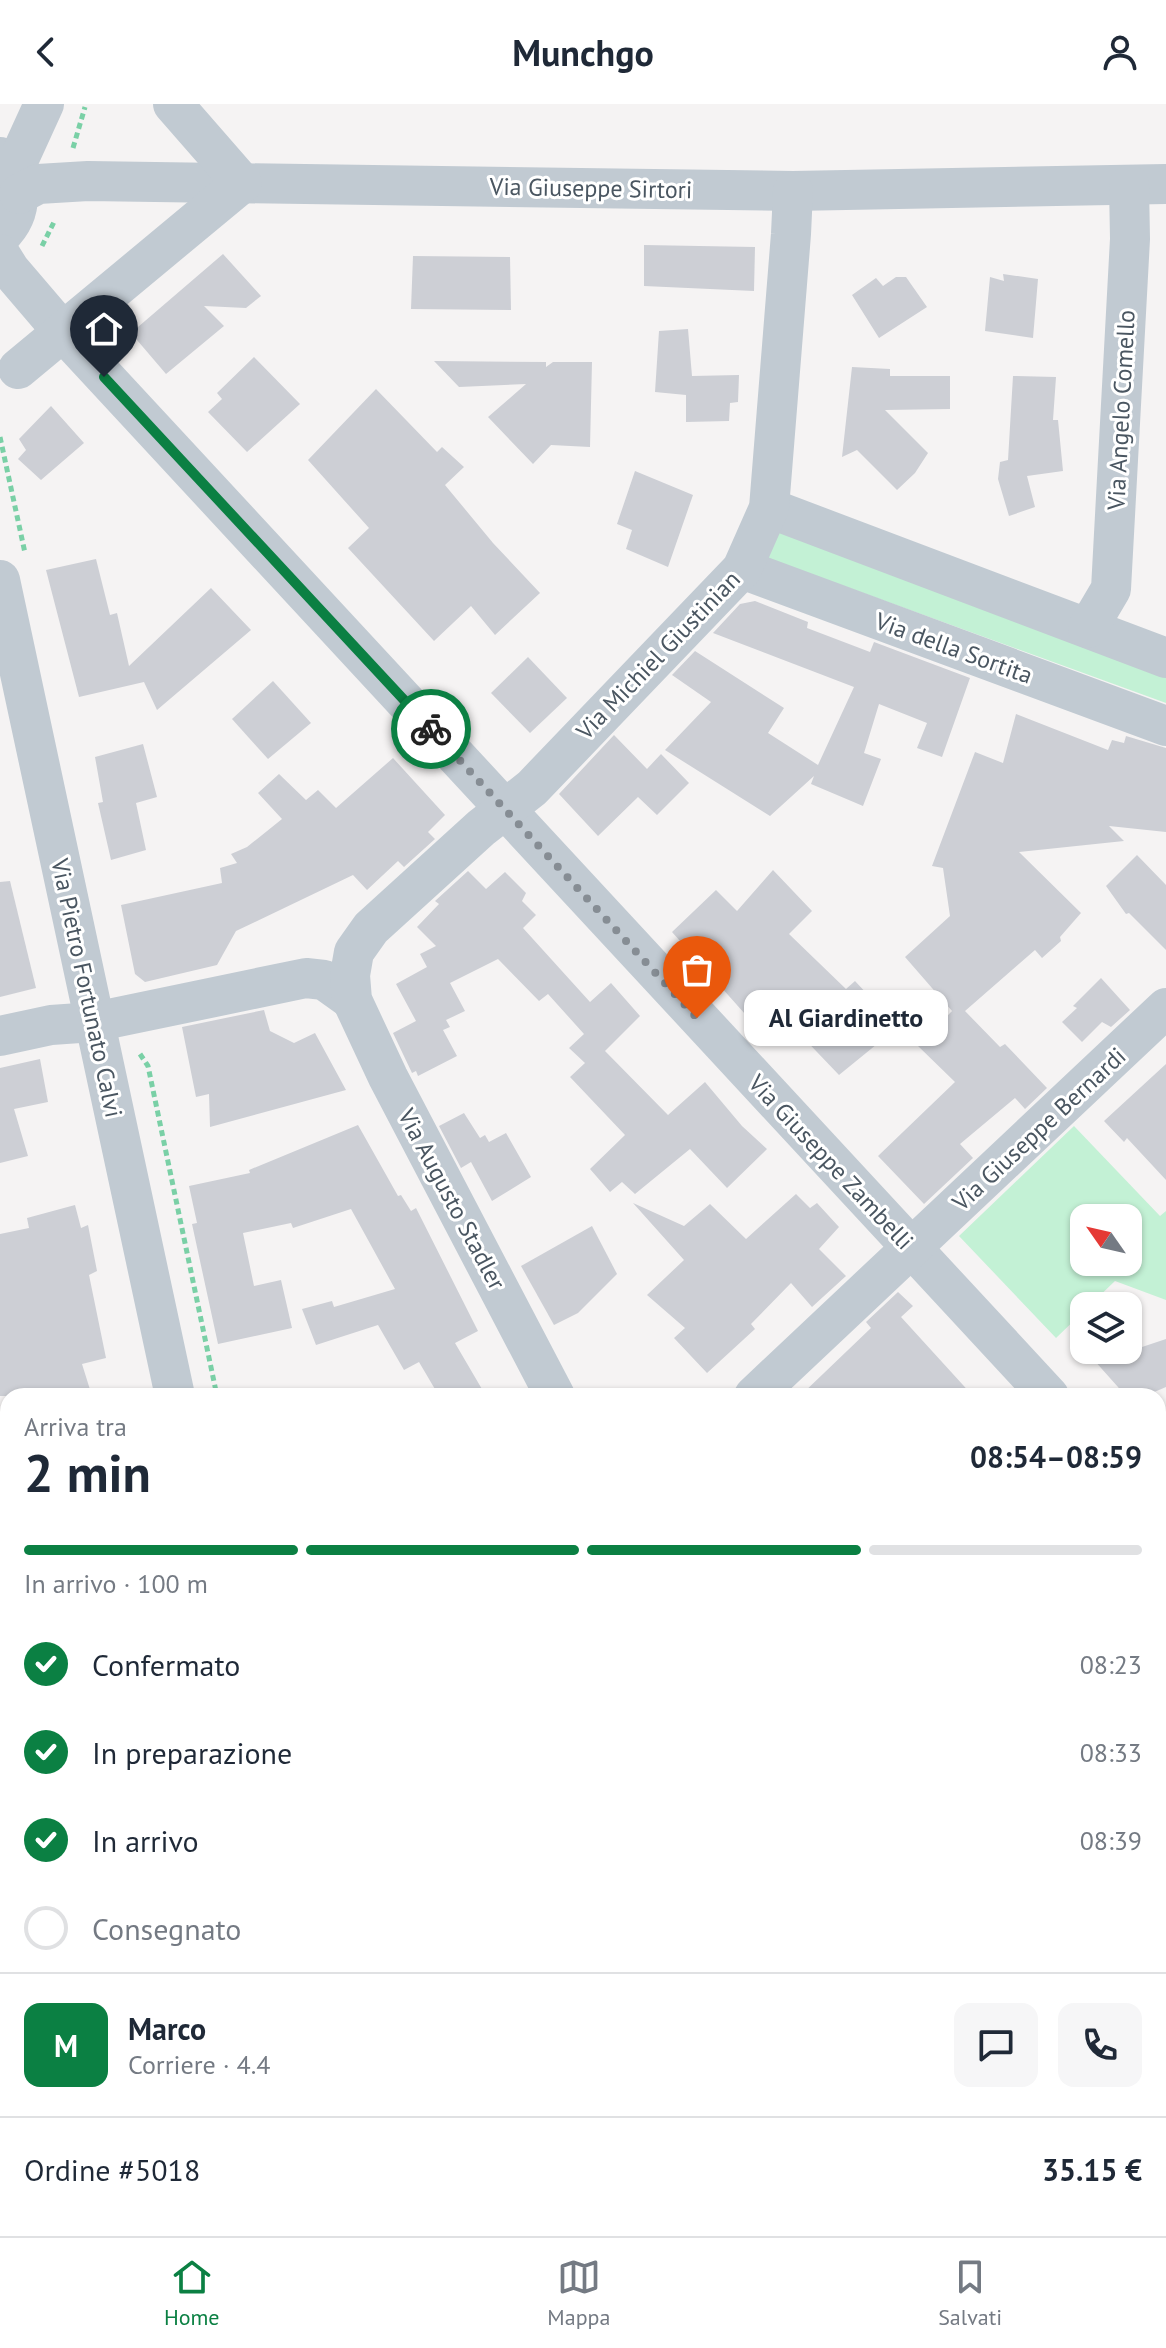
<!DOCTYPE html>
<html lang="it">
<head>
<meta charset="utf-8">
<style>
	:root { --surface:#fff; --page:#f6f6f7; --text:#1f2937; --muted:#747a83; --line:#e0e1e3; --accent:#0b8043 }
	body { margin:0; font-family:"PT Sans",sans-serif; background:var(--page); color:var(--text); height:100vh; display:flex; flex-direction:column; font-size:30px; white-space:nowrap }
	* { box-sizing:border-box; margin:0 }
	p { font-size:26px; color:var(--muted) }
	.icon { flex:none; width:44px; height:44px; fill:none; stroke:currentColor; stroke-width:2; stroke-linecap:round; stroke-linejoin:round }
	.map { position:relative; flex:1; overflow:hidden }
	.sheet { position:absolute; left:0px; top:1284px; width:1166px; height:848px; display:flex; flex-direction:column; background:var(--surface); border-radius:24px 24px 0 0; box-shadow:0 2px 6px #0004 }
	.sheet>* { flex:none }
	.needle { width:52px; rotate:304deg }
	.controls { position:absolute; left:1070px; top:1100px; display:grid; gap:16px }
	.controls a { display:grid; place-items:center; width:72px; height:72px; border-radius:16px; background:var(--surface); box-shadow:0 2px 6px #0004; font-size:40px }
	.pin { position:absolute; display:grid; place-items:center; width:68px; height:68px; color:#fff; margin:-82px -34px; border-radius:50% 50% 50% 0; rotate:-45deg; box-shadow:0 0 8px #0007 }
	.pin .icon { rotate:45deg }
	.courier { position:absolute; display:grid; place-items:center; width:80px; height:80px; margin:-40px; border:6px solid #0b8043; border-radius:50%; background:#fff; color:#222; box-shadow:0 2px 10px #0007 }
	.bubble { position:absolute; height:56px; border-radius:16px; background:var(--surface); box-shadow:0 2px 6px #0004; font-size:26px; font-weight:700; line-height:56px; text-align:center }
	.head em { font-style:normal; font-weight:700 }
	.head div { display:flex; flex-direction:column-reverse }
	.head { display:flex; align-items:center; justify-content:space-between; height:136px; padding:0 24px }
	h1 { font-size:52px; font-weight:700; line-height:60px }
	.bar { display:grid; grid-template-columns:repeat(4,1fr); gap:12px 8px; align-content:center; height:96px; padding:0 24px }
	.bar i { height:10px; border-radius:6px; background:var(--line) }
	.bar .current { background:var(--accent) }
	.bar p { grid-column:span 4 }
	.line { display:flex; align-items:center; gap:20px; padding:0 24px; border-top:2px solid var(--line) }
	.line div { flex:1 }
	.round { display:grid; place-items:center; flex:none; width:84px; height:84px; border-radius:16px; background:var(--page) }
	ol { padding:0 24px; list-style:none }
	li { display:flex; align-items:center; gap:24px; height:88px }
	li p { margin-inline-start:auto }
	li .icon { padding:8px; border-radius:50%; background:var(--accent); color:#fff; stroke-width:4 }
	li:last-child { color:var(--muted) }
	li i { width:44px; height:44px; border:4px solid var(--line); border-radius:50% }
	header { display:flex; justify-content:space-between; align-items:center; height:104px; padding:0 24px; background:var(--surface); font-size:36px; font-weight:700 }
	.menu { display:flex; justify-content:space-around; align-items:center; height:112px; border-top:2px solid var(--line); background:var(--surface); font-size:22px; color:var(--muted) }
	.menu a { display:grid; justify-items:center; gap:4px }
	.menu .current { color:var(--accent) }
	.map>svg:first-child { display:block }
	.green { fill:#c3f1d5; fill-rule:evenodd }
	.building { fill:#cdcfd5 }
	.lines { fill:none; stroke-linecap:round; stroke-linejoin:round }
	.path { stroke:#7ad0a6; stroke-width:5; stroke-dasharray:6 4; stroke-linecap:butt }
	.minor { stroke:#c1cad2; stroke-width:40 }
	.done { stroke:#868d94; stroke-width:8; stroke-dasharray:0 14.4 }
	.route { stroke:#0b8043; stroke-width:10 }
	.labels { text-anchor:middle; dominant-baseline:central; stroke-width:6; stroke-linejoin:round; paint-order:stroke }
	.street-label { font-size:24px; fill:#4a5661; stroke:#fff }
</style>
</head>
<body>
<header><svg class="icon" aria-label="back" viewBox="0 0 24 24"><path d="M15 5l-7 7 7 7"/></svg>Munchgo<svg class="icon" aria-label="person" viewBox="0 0 24 24"><circle cx="12" cy="8" r="4"/><path d="M4 21q1-7 8-7t8 7"/></svg></header>
<div class="map">
<svg width="1166" height="2132" viewBox="0 0 1166 2132">
	<rect width="100%" height="100%" fill="#f5f3f3"/>
	<g class="green">
		<path d="M775 425 1166 568V599L764 453Z"/>
		<path d="M1074 1022 1160 1112 1166 1107V1196L1115 1177 1089 1202H1084V1207L1056 1234 959 1132ZM1084 1114H1128V1158H1084Z"/>
	</g>
	<g class="building">
		<path d="M644 141 755 143 754 187 644 182Z"/>
		<path d="M223 150 261 192 246 204 204 202 224 222 166 270 131 229Z"/>
		<path d="M413 152 510 153 511 206 411 205Z"/>
		<path d="M1003 170 1038 175 1033 234 985 227 990 173 1004 177Z"/>
		<path d="M896 173H906L927 203 879 234 852 191 876 174 883 182Z"/>
		<path d="M688 225 692 272 739 271 738 298 730 299 729 317 686 318V291L655 288 659 227Z"/>
		<path d="M254 253 300 300 247 348 208 308 222 295 217 289Z"/>
		<path d="M434 257 546 258V263L553 258H592L590 343 551 341 533 360 488 313 526 280 459 283Z"/>
		<path d="M852 263 890 265V272H950V305L885 306 928 349 915 369 897 386 857 346 842 353Z"/>
		<path d="M1013 272 1056 273 1053 316H1058L1063 367 1027 372 1035 403 1009 412 998 375 1000 358 1008 356Z"/>
		<path d="M376 285 437 348 442 343 464 363 445 381 493 439 540 489 495 531 471 502 434 537 348 444 369 424 308 356Z"/>
		<path d="M51 302 84 339 41 376 18 355 26 346 19 335Z"/>
		<path d="M635 367 693 391 668 463 626 445 632 426 617 420Z"/>
		<path d="M96 455 110 511 117 509 129 562 211 484 251 526 157 606 144 578 79 593 46 466Z"/>
		<path d="M755 497 808 518 807 524 870 548 874 538 970 574 942 653 917 644 927 619 879 600 864 649 881 655 863 702 811 680 814 672 770 712 665 646 711 598 672 571 695 547 784 604 768 629 818 661 854 583 713 529 740 500Z"/>
		<path d="M528 553 567 594 530 629 491 589Z"/>
		<path d="M273 577 311 619 268 655 232 615Z"/>
		<path d="M1016 610 1108 646 1112 636 1124 639 1126 632 1166 644V728L1109 722 1124 737 1019 748 1081 809 1060 833 1061 837 1042 854 1035 846 965 907 1000 943 1005 940 1047 984 1025 1005 1015 994 960 1040 973 1054 924 1100 878 1052 955 978 918 942 952 907 905 853 950 812 943 764 932 762 975 648 1003 659Z"/>
		<path d="M614 631 647 665 661 650 689 679 657 711 638 693 598 732 559 690Z"/>
		<path d="M143 640 157 693 136 699 146 746 111 756 98 699 103 698 95 653Z"/>
		<path d="M393 654 445 711 428 728 435 735 404 763 398 757 367 786 353 771 236 827 217 861 145 878 135 870 121 801 222 779 220 764 237 759 231 750 247 743 282 715 258 689 279 670 306 696 318 686 336 704Z"/>
		<path d="M1137 751 1166 781V846L1129 809 1126 810 1106 782Z"/>
		<path d="M773 766 812 807 789 830 846 885 855 877 898 923 839 971 772 901 753 919 672 828 716 786 737 807Z"/>
		<path d="M468 767 486 785 505 768 526 789 522 797 536 811 523 824 590 898 611 879 640 912 605 947 668 1011 705 978 742 1022 767 1045 727 1084 690 1045 635 1090 622 1078 610 1088 590 1065 625 1031 570 973 585 959 569 944 584 930 548 890 539 897 498 855 450 879 465 907 446 916 450 923 443 926 457 952 418 972 416 967 412 969 393 929 416 917 396 880 427 863 420 850 436 842 417 823 439 800 435 797Z"/>
		<path d="M10 777 36 884 0 893V778Z"/>
		<path d="M1101 874 1130 906 1111 923 1102 918 1082 938 1062 918 1077 904 1073 902Z"/>
		<path d="M264 906 270 927 294 939 315 929 346 986 210 1023 209 990 196 993 182 923Z"/>
		<path d="M40 955 48 998 14 1005 28 1052 0 1059V964Z"/>
		<path d="M1166 960V1076L1127 1034 1124 1038 1104 1017Z"/>
		<path d="M464 1009 480 1034 485 1031 489 1038 506 1029 531 1073 492 1097 471 1058 461 1064 439 1022Z"/>
		<path d="M358 1021 398 1092 401 1091 411 1107 416 1104 478 1227 455 1239 486 1292H439L419 1258 404 1266 378 1221 316 1241 302 1205 332 1197 334 1203 395 1185 351 1105 293 1124 291 1119 243 1129 254 1182 281 1176 292 1224 218 1240 192 1120 197 1119 189 1082 250 1069 249 1066Z"/>
		<path d="M796 1090 810 1104 817 1099 839 1123 819 1145 846 1172 812 1203 791 1179 751 1220 755 1225 707 1269 674 1234 685 1224 647 1191 684 1156 633 1099 684 1122 710 1100 746 1135Z"/>
		<path d="M75 1101 81 1124 88 1121 97 1167 89 1171 106 1254 82 1260 92 1292H0V1130L29 1124 27 1114Z"/>
		<path d="M592 1122 617 1170 578 1209 554 1221 521 1162Z"/>
		<path d="M898 1188 913 1202 901 1213 973 1292H800L871 1224 866 1218Z"/>
		<path d="M1128 1227 1142 1243 1166 1235V1283L1145 1292H1126L1085 1246H1128Z"/>
	</g>
	<g class="lines">
		<g class="path">
			<path d="M73 44 85 3"/>
			<path d="M42 142 55 116"/>
			<path d="M0 333 25 449"/>
			<path d="M140 950 148 962 217 1292"/>
		</g>
		<g class="minor">
			<path d="M0 53C24 76 24 109 0 132"/>
			<path d="M13 68 44 0"/>
			<path d="M19 90 38 80 88 77 793 87 1166 80"/>
			<path d="M0 150 10 166 63 228 1049 1292"/>
			<path d="M18 265 242 79 173 0"/>
			<path d="M769 404 1166 554"/>
			<path d="M742 465 1166 622"/>
			<path d="M0 476 175 1292"/>
			<path d="M1088 524 1111 485 1130 135 1129 81"/>
			<path d="M0 932 51 921 94 918 306 874 324 876 352 896"/>
			<path d="M555 1292 388 973 352 896 350 871 354 848 371 824 481 724 532 684 742 465 769 404 791 130 793 87"/>
			<path d="M754 1292 1166 904"/>
			<path d="M1158 1395 1166 1401"/>
			<path d="M1158 1438 1166 1450"/>
			<path d="M1158 1516 1166 1504"/>
			<path d="M0 1549 8 1548"/>
			<path d="M1158 1569 1166 1565"/>
			<path d="M0 1850 8 1860"/>
			<path d="M248 2124 266 2132"/>
			<path d="M454 2124 469 2132"/>
			<path d="M299 2132 314 2124"/>
			<path d="M563 2132 567 2124"/>
			<path d="M899 2132 907 2124"/>
		</g>
	</g>
	<g class="lines">
		<path class="done" d="M431 625 697 914"/>
		<path class="route" d="M104 273 431 625"/>
	</g>
	<g class="labels">
		<g class="street-label">
			<text transform="translate(591 84) rotate(1)">Via Giuseppe Sirtori</text>
			<text transform="translate(1121 306) rotate(-87)">Via Angelo Comello</text>
			<text transform="translate(954 544) rotate(20)">Via della Sortita</text>
			<text transform="translate(658 551) rotate(-46)">Via Michiel Giustinian</text>
			<text transform="translate(87 884) rotate(78)">Via Pietro Fortunato Calvi</text>
			<text transform="translate(1039 1025) rotate(-43)">Via Giuseppe Bernardi</text>
			<text transform="translate(831 1058) rotate(47)">Via Giuseppe Zambelli</text>
			<text transform="translate(452 1095) rotate(62)">Via Augusto Stadler</text>
		</g>
	</g>
</svg>
<div class="controls">
<a><svg class="needle" viewBox="-14 -14 28 28"><path d="M0-13l5 13h-10z" fill="#e53935"/><path d="M0 13l5-13h-10z" fill="#747a83"/></svg></a>
<a><svg class="icon" aria-label="layers" viewBox="0 0 24 24"><path d="M12 4l9 5-9 5-9-5zM3 14l9 5 9-5"/></svg></a>
</div>
<div class="pin" style="left:697px;top:914px;background:#ea580c"><svg class="icon" aria-label="bag" viewBox="0 0 24 24"><path d="M5 8h14l-1 12H6zM9 8a3 3 0 0 1 6 0"/></svg></div>
<div class="pin" style="left:104px;top:273px;background:#1f2937"><svg class="icon" aria-label="home" viewBox="0 0 24 24"><path d="M3 11l9-7 9 7M6 9v11h12V9"/></svg></div>
<div class="courier" style="left:431px;top:625px"><svg class="icon" aria-label="bike" viewBox="0 0 24 24"><circle cx="6" cy="16" r="4"/><circle cx="18" cy="16" r="4"/><path d="M6 16l4-8h5l3 8M10 8l3 8H6M13 5h3"/></svg></div>
<div class="bubble" style="left:744px;top:886px;width:204px">Al Giardinetto</div>
<section class="sheet">
<div class="head"><div><h1>2 min</h1><p>Arriva tra</p></div><em>08:54–08:59</em></div>
<div class="bar"><i class="current"></i><i class="current"></i><i class="current"></i><i></i><p>In arrivo · 100 m</p></div>
<ol>
<li><svg class="icon" aria-label="check" viewBox="0 0 24 24"><path d="M5 12l5 5 9-10"/></svg>Confermato<p>08:23</p></li>
<li><svg class="icon" aria-label="check" viewBox="0 0 24 24"><path d="M5 12l5 5 9-10"/></svg>In preparazione<p>08:33</p></li>
<li><svg class="icon" aria-label="check" viewBox="0 0 24 24"><path d="M5 12l5 5 9-10"/></svg>In arrivo<p>08:39</p></li>
<li><i></i>Consegnato</li>
</ol>
<div class="line" style="height:144px"><b class="round" style="background:var(--accent);color:#fff">M</b><div><b>Marco</b><p>Corriere · 4.4</p></div><a class="round"><svg class="icon" aria-label="chat" viewBox="0 0 24 24"><path d="M4 5h16v11H9l-5 4z"/></svg></a><a class="round"><svg class="icon" aria-label="phone" viewBox="0 0 24 24"><path d="M5 4h4l2 5-3 2q2 4 5 5l2-3 5 2v4C11 20 4 13 5 4z"/></svg></a></div>
<div class="line" style="height:104px"><div>Ordine #5018</div><b>35.15 €</b></div>
</section>
</div>
<nav class="menu">
<a class="current"><svg class="icon" aria-label="home" viewBox="0 0 24 24"><path d="M3 11l9-7 9 7M6 9v11h12V9"/></svg>Home</a>
<a><svg class="icon" aria-label="map" viewBox="0 0 24 24"><path d="M3 6l6-2 6 2 6-2v14l-6 2-6-2-6 2zM9 4v14M15 6v14"/></svg>Mappa</a>
<a><svg class="icon" aria-label="saved" viewBox="0 0 24 24"><path d="M7 4h10v16l-5-4-5 4z"/></svg>Salvati</a>
</nav>
</body>
</html>
